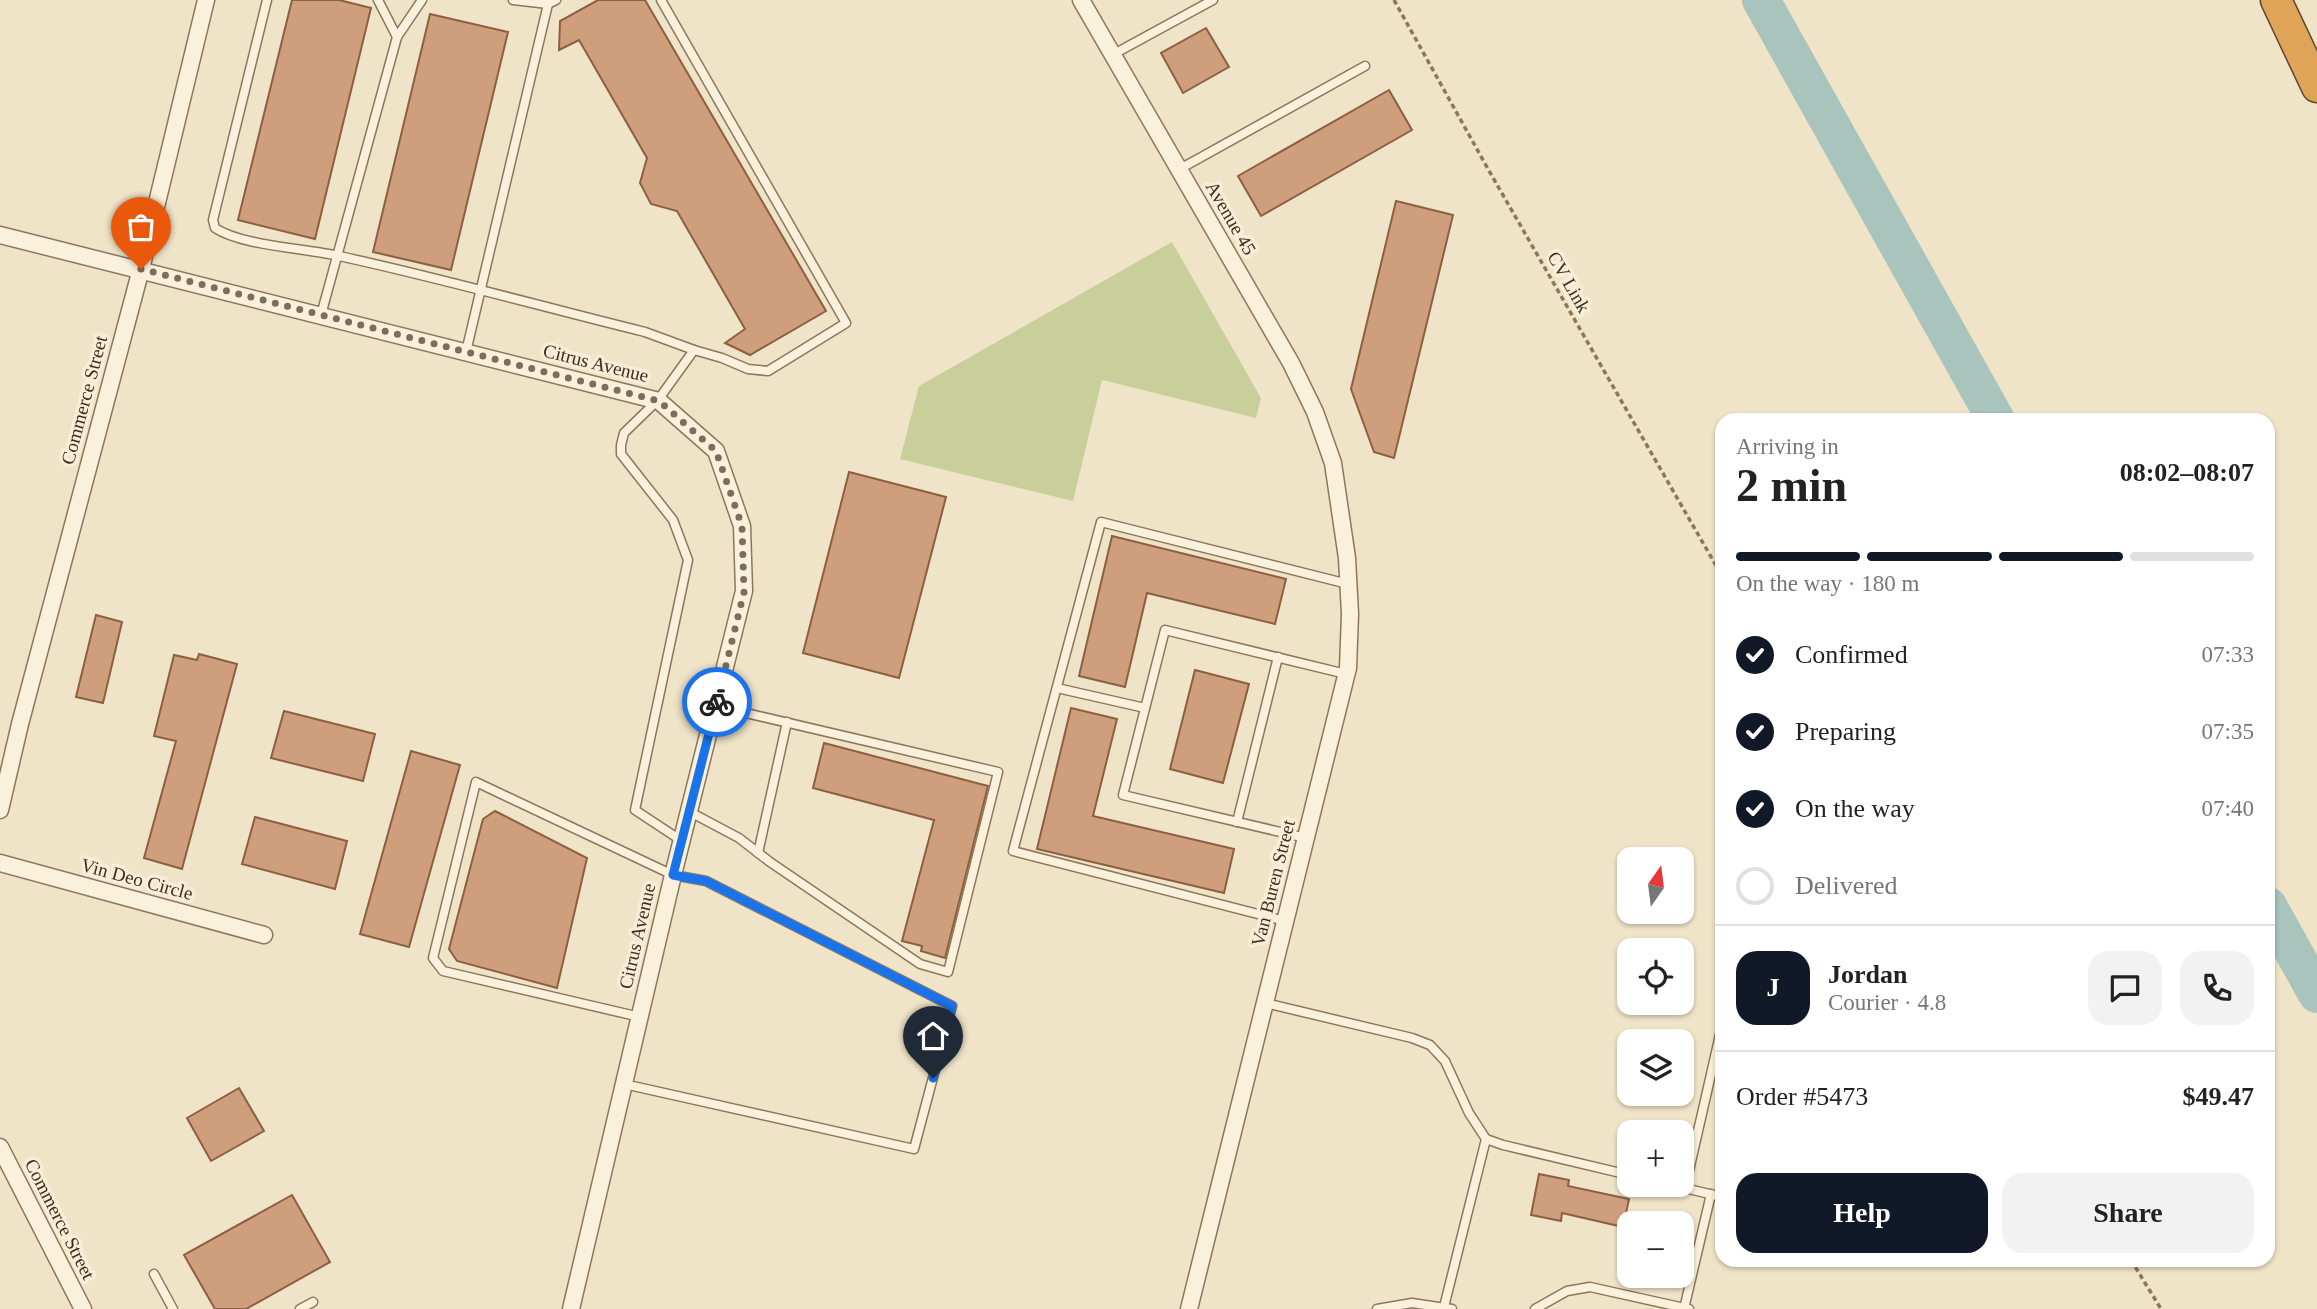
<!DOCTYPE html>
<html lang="en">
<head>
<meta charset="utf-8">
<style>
	:root { --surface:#fff; --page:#f2f2f2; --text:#222; --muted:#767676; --line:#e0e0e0; --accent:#111827 }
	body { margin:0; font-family:"Times New Roman",serif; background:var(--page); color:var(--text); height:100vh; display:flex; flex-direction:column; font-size:26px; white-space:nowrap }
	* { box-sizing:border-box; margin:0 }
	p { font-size:23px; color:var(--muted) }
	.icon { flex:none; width:38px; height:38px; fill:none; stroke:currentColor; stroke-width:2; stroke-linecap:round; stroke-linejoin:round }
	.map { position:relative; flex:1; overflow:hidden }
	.side { position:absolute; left:1715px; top:413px; width:560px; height:854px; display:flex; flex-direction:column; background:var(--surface); border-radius:21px; box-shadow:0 2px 5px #0004 }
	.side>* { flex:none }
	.needle { width:46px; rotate:14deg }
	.buttons { position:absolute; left:1617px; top:847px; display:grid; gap:14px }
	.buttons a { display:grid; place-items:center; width:77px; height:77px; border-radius:14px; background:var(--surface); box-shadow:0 2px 5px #0004; font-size:35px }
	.pin { position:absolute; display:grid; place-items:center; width:60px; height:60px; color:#fff; margin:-72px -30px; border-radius:50% 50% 50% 0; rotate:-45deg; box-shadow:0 0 7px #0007 }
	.pin .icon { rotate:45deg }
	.courier { position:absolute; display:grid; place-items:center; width:70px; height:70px; margin:-35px; border:5px solid #1a73e8; border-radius:50%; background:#fff; color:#222; box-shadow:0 2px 9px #0007 }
	.overview em { font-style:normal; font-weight:700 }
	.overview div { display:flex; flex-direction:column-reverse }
	.overview { display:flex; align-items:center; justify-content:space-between; height:119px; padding:0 21px }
	h1 { font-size:46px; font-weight:700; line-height:52px }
	.bar { display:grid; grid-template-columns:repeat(4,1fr); gap:10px 7px; align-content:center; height:84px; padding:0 21px }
	.bar i { height:9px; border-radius:5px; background:var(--line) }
	.bar .selected { background:var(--accent) }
	.bar p { grid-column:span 4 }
	.line { display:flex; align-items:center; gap:18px; padding:0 21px; border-top:2px solid var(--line) }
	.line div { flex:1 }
	.round { display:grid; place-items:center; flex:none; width:74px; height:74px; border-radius:21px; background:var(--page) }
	ol { padding:0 21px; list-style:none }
	li { display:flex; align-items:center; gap:21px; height:77px }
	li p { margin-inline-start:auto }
	li .icon { padding:7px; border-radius:50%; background:var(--accent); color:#fff; stroke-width:4 }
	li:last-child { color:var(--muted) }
	li i { width:38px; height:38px; border:4px solid var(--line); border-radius:50% }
	.action { display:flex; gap:14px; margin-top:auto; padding:14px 21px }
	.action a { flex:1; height:80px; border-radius:21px; background:var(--accent); color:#fff; font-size:28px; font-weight:700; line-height:80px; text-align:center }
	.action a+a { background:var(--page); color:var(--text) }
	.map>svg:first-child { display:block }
	.green { fill:#c9cf9b }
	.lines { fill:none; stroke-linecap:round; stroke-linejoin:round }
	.river { stroke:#a9c4bc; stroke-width:38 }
	.building { fill:#cf9f7d; stroke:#8d5f41; stroke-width:2 }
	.lane-casing { stroke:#8d765c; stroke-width:11 }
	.street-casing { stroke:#8d765c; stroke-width:19 }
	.highway-casing { stroke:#5b4430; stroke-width:33 }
	.path { stroke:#8d765c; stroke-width:3.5; stroke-dasharray:5 3.5; stroke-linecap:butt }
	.lane { stroke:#faf1dc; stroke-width:8 }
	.street { stroke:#faf1dc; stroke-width:16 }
	.highway { stroke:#e0a458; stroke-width:30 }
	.done { stroke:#7c6e5b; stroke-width:7; stroke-dasharray:0 12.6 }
	.route { stroke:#1a73e8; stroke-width:9 }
	.labels { text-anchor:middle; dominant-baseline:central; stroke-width:7; stroke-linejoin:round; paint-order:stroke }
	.street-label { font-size:19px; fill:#3d2e20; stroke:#f7eed8 }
</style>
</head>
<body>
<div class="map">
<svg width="2317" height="1309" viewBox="0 0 2317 1309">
	<rect width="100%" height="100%" fill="#f0e4c8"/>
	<path class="green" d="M1172 242 1261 398 1256 418 1102 380 1073 501 900 459 919 386Z"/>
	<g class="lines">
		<g class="river">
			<path d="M1761 0 1996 420"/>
			<path d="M2268 906 2317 994"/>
		</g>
	</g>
	<g class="building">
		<path d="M292 0H339L371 8 315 239 238 220Z"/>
		<path d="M598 0H645L826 311 750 355 725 343 745 329 677 211 651 204 640 183 647 158 579 40 559 50 560 21Z"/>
		<path d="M430 14 508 32 451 270 373 252Z"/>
		<path d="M1206 28 1229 67 1183 93 1161 53Z"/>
		<path d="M1389 90 1412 130 1261 216 1238 176Z"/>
		<path d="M1396 201 1453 215 1394 458 1374 452 1351 389Z"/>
		<path d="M849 472 946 497 899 678 803 653Z"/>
		<path d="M1112 536 1286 579 1275 624 1147 593 1125 687 1079 676Z"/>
		<path d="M96 615 122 622 103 703 76 697Z"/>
		<path d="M199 654 237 664 182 869 144 858 176 741 154 736 174 655 197 660Z"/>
		<path d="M1195 670 1249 684 1223 783 1170 769Z"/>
		<path d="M1071 708 1117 719 1093 816 1234 849 1224 893 1037 849Z"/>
		<path d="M284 711 375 734 363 781 271 758Z"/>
		<path d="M824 743 988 786 945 958 921 951 922 946 902 941 934 820 813 788Z"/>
		<path d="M411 751 460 765 409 947 360 934Z"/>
		<path d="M495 811 587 858 557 988 457 961 449 949 483 819Z"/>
		<path d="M255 817 347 841 335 889 242 864Z"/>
		<path d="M239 1088 264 1131 211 1161 187 1118Z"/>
		<path d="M1539 1174 1569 1180 1568 1186 1629 1199 1623 1227 1562 1213 1561 1221 1531 1215Z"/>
		<path d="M292 1195 330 1262 246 1309H215L184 1255Z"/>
	</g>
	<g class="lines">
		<defs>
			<g id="lane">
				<path d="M267 0 213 220 215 228C242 246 305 248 339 256 441 278 543 307 645 332L694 350"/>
				<path d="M378 0 397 37"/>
				<path d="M513 0 548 4 556 0"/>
				<path d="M661 0 846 323 768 371 748 369 722 358 694 350 658 400 624 433 621 445V454L673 520 688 560 635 810 682 841"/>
				<path d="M1112 55 1213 0"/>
				<path d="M1178 170 1365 66"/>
				<path d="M321 315 397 37 422 0"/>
				<path d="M466 352 548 4"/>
				<path d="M1057 688 1145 708"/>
				<path d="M690 812 739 838 770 862 920 964 948 972 998 772 716 706"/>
				<path d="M1237 822 1278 657"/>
				<path d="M1306 838 1123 795 1165 630 1346 674"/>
				<path d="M758 853 787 722"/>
				<path d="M1285 921 1013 851 1101 522 1348 584"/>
				<path d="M1265 1003 1412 1038 1430 1045 1445 1061 1469 1113 1486 1139 1503 1145 1629 1175"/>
				<path d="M624 1084 914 1149 952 1006 706 881 673 875 476 782 433 958 443 971 640 1017"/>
				<path d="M1672 1185 1722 1197"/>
				<path d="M1685 1188 1722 1026"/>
				<path d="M154 1274 173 1309"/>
				<path d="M1444 1307 1486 1139"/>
				<path d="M300 1309 313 1302"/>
				<path d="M1377 1309 1412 1303 1452 1309"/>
				<path d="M1535 1309 1567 1291 1590 1287 1689 1309"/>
				<path d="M1684 1309 1711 1194"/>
			</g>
			<g id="street">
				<path d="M1081 0 1291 363 1315 412 1333 463 1347 558 1350 614 1348 668 1189 1309"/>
				<path d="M0 235 659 401 716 451 742 526 744 591 673 875 571 1309"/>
				<path d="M0 810 20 724 141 269 206 0"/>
				<path d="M0 863 264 935"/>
				<path d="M0 1147 83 1309"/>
			</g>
			<path id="highway" d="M2276 0 2317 87"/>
		</defs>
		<use href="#lane" class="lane-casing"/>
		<use href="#street" class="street-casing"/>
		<use href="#highway" class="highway-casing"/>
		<g class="path">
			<path d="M1394 0 1488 169 1722 576"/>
			<path d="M2131 1260 2161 1309"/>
		</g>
		<use href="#lane" class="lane"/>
		<use href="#street" class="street"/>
		<use href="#highway" class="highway"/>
	</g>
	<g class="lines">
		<path class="done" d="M141 269 659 401 716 451 742 526 744 592 717 702"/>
		<path class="route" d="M717 702 673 875 706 881 952 1006 933 1078"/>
	</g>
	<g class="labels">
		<g class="street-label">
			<text transform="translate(1231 218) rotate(60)">Avenue 45</text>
			<text transform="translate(1569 282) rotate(60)">CV Link</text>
			<text transform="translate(596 363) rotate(14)">Citrus Avenue</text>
			<text transform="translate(84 400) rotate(-75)">Commerce Street</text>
			<text transform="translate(137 879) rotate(15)">Vin Deo Circle</text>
			<text transform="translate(1273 883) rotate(-76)">Van Buren Street</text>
			<text transform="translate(637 936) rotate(-77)">Citrus Avenue</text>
			<text transform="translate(60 1219) rotate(63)">Commerce Street</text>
		</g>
	</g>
</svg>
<div class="buttons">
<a><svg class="needle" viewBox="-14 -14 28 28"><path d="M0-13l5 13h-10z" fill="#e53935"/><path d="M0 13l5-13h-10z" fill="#767676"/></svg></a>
<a><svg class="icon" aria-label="locate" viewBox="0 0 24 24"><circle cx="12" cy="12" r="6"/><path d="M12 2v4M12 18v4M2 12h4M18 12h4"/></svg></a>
<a><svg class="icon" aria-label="layers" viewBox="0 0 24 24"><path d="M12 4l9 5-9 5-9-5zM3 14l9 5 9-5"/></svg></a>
<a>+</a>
<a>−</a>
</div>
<div class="pin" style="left:141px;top:269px;background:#ea580c"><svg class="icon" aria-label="bag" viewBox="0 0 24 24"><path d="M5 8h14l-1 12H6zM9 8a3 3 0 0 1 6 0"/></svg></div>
<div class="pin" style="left:933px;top:1078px;background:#1f2937"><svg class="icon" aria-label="home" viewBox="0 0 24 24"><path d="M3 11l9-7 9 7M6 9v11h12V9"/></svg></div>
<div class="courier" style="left:717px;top:702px"><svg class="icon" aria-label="bike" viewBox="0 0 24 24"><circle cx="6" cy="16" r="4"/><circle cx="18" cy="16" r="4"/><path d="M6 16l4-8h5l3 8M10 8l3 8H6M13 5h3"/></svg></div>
<section class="side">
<div class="overview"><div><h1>2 min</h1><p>Arriving in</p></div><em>08:02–08:07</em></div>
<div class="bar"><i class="selected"></i><i class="selected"></i><i class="selected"></i><i></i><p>On the way · 180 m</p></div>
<ol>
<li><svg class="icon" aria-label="check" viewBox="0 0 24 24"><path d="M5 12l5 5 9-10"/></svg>Confirmed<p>07:33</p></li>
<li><svg class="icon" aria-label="check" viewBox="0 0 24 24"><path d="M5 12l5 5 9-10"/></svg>Preparing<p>07:35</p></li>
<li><svg class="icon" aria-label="check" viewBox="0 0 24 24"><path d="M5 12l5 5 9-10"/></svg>On the way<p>07:40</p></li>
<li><i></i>Delivered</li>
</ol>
<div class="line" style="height:126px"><b class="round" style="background:var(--accent);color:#fff">J</b><div><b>Jordan</b><p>Courier · 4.8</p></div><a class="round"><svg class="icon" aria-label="chat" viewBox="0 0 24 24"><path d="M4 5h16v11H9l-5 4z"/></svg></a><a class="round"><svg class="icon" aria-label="phone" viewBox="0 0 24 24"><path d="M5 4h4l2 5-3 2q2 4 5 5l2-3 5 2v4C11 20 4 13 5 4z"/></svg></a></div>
<div class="line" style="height:91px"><div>Order #5473</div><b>$49.47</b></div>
<div class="action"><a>Help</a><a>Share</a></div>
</section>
</div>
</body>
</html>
